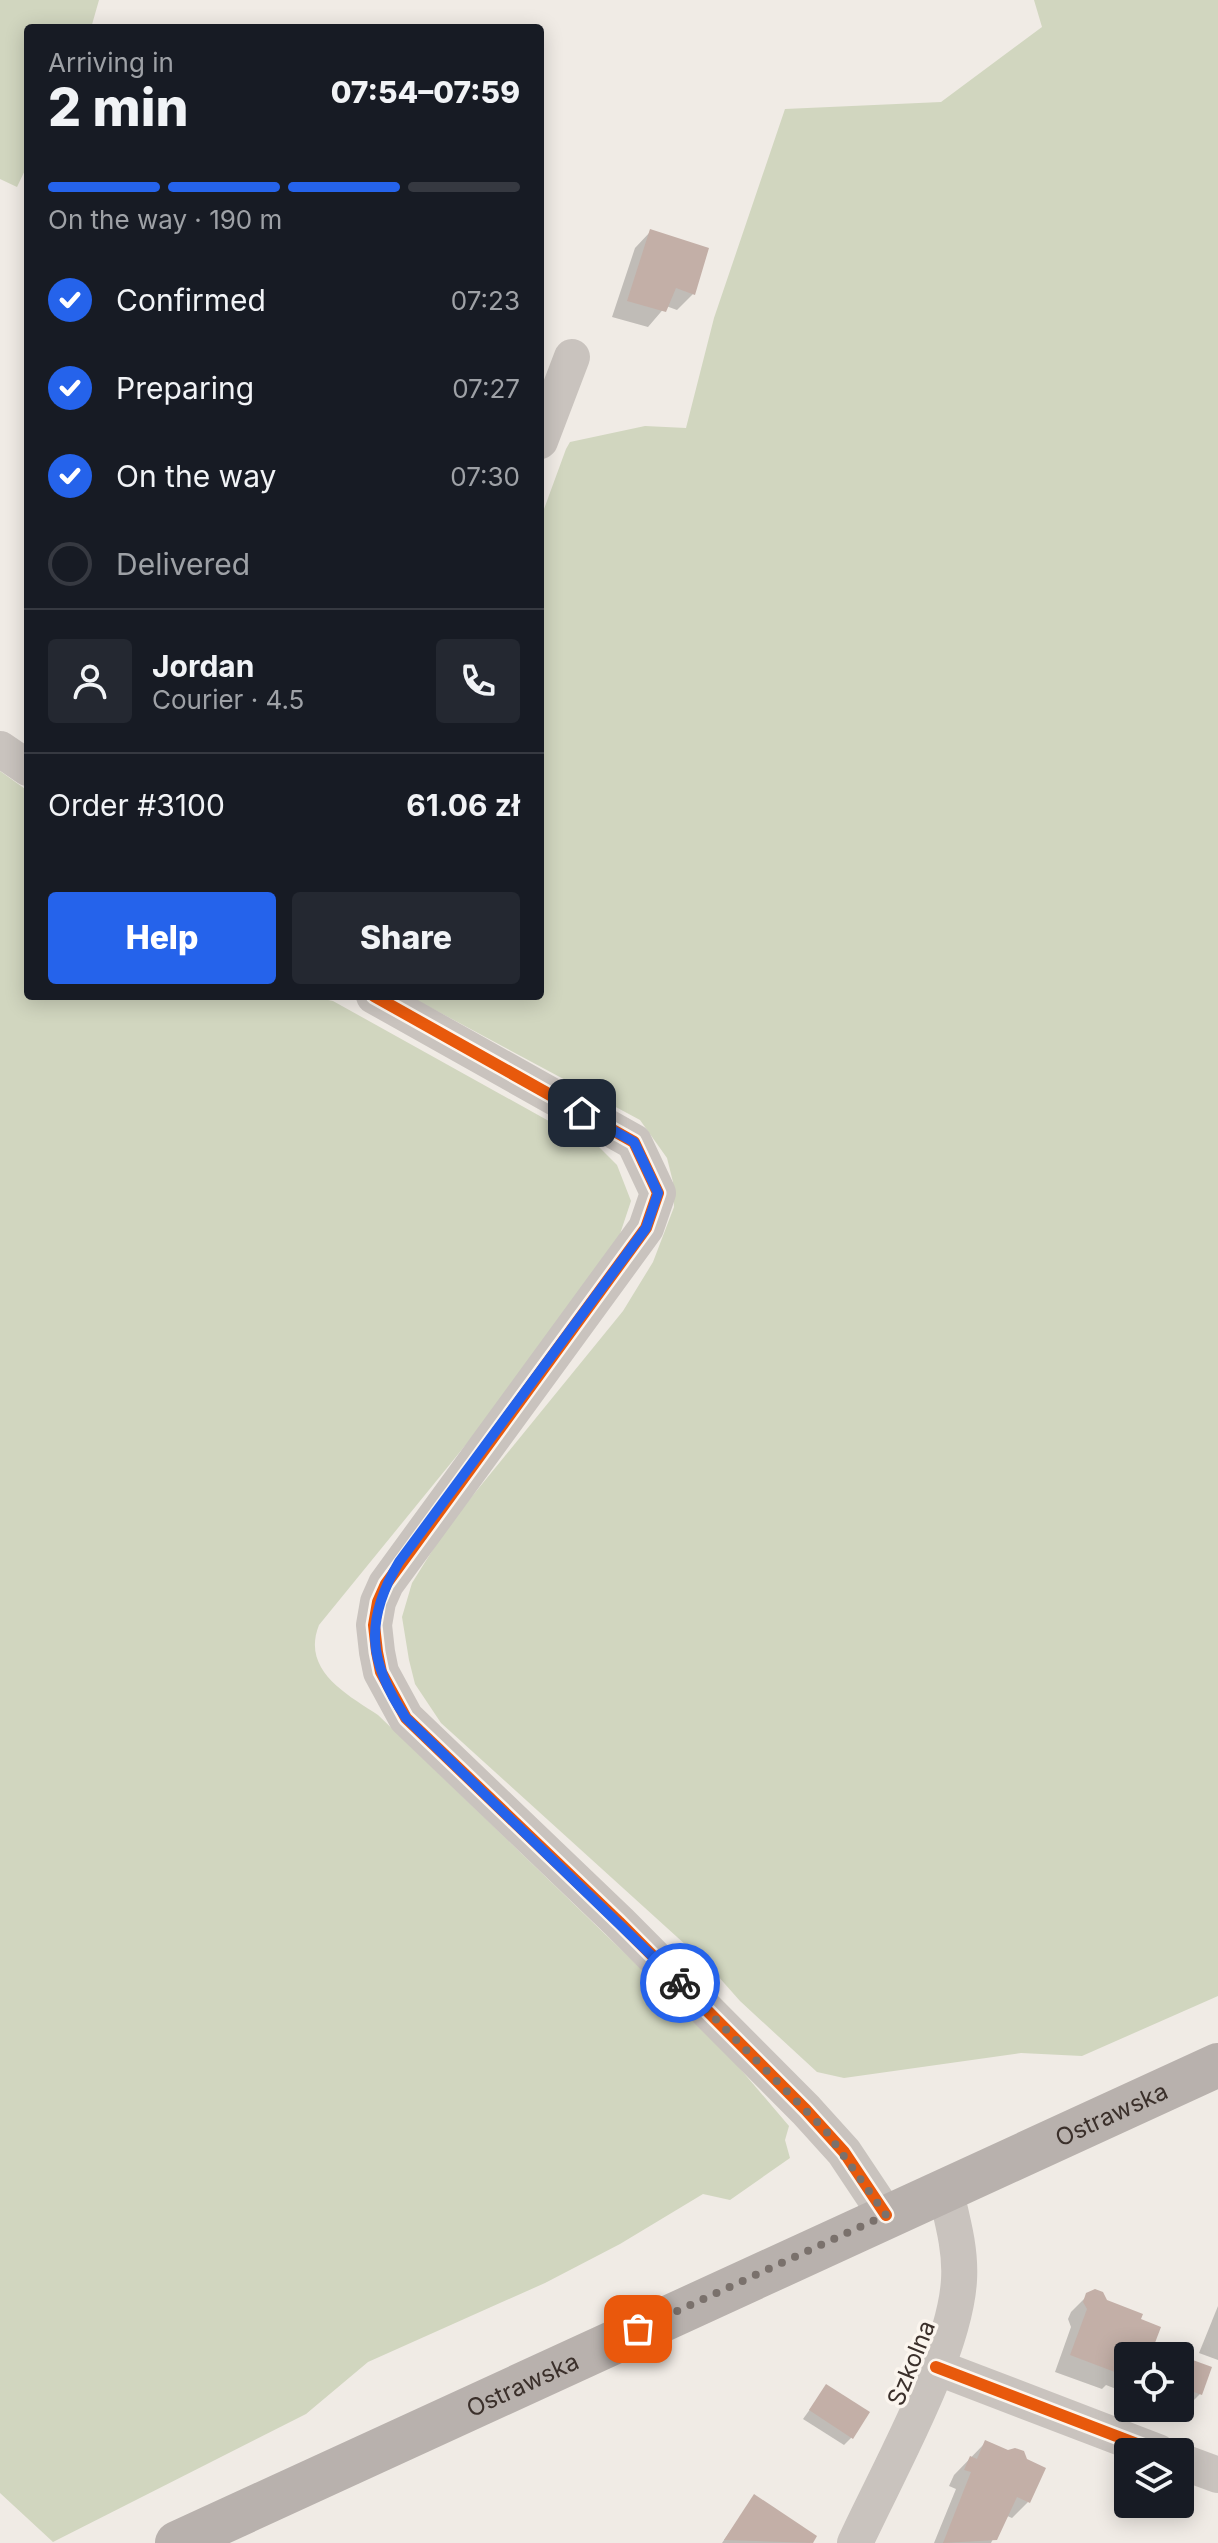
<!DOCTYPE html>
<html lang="en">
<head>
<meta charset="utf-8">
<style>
	:root { --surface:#171b24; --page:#242831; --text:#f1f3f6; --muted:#9ea1a6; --line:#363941; --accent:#2563eb }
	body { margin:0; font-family:Inter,sans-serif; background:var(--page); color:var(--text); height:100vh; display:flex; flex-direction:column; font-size:30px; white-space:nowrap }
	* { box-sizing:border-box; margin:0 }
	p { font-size:26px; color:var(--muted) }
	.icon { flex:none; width:44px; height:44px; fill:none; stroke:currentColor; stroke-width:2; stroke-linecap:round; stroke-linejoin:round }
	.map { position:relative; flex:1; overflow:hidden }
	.sheet { position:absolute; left:24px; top:24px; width:520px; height:976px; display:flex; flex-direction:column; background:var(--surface); border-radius:8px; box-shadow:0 4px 20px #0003 }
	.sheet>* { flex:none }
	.controls { position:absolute; left:1114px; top:2342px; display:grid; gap:16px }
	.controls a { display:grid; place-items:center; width:80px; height:80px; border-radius:8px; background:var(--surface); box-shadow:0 4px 20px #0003; font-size:40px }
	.pin { position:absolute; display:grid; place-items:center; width:68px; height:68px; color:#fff; margin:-34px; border-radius:16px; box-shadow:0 4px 12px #0006 }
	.courier { position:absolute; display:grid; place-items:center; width:80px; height:80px; margin:-40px; border:6px solid #2563eb; border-radius:50%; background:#fff; color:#222; box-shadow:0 2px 10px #0007 }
	.summary em { font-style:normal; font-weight:800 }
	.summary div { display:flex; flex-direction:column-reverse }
	.summary { display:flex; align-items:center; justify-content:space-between; height:136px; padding:0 24px }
	h1 { font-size:52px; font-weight:800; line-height:60px }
	.bar { display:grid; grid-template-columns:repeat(4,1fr); gap:12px 8px; align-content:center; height:96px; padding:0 24px }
	.bar i { height:10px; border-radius:6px; background:var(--line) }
	.bar .current { background:var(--accent) }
	.bar p { grid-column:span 4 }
	.line { display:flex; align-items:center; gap:20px; padding:0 24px; border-top:2px solid var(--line) }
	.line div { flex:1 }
	.round { display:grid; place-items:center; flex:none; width:84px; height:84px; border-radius:8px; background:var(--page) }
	ol { padding:0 24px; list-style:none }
	li { display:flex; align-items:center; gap:24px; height:88px }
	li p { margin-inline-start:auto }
	li .icon { padding:8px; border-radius:50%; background:var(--accent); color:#fff; stroke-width:4 }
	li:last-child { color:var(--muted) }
	li i { width:44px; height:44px; border:4px solid var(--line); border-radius:50% }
	.primary-button { display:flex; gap:16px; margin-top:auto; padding:16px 24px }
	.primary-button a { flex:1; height:92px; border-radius:8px; background:var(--accent); color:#fff; font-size:32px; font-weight:800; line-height:92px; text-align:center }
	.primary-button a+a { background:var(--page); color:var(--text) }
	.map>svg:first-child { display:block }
	.green { fill:#d1d6bf }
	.shadow { fill:#0003 }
	.building { fill:#c3afa7 }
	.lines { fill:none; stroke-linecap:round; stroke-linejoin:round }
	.street { stroke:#c9c3be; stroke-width:36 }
	.primary { stroke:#b8b1ad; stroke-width:44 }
	.cycleway-casing { stroke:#fbf5ee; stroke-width:17 }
	.cycleway { stroke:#e8590c; stroke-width:12 }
	.done { stroke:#7a716c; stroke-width:8; stroke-dasharray:0 14.4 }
	.route { stroke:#2563eb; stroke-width:10 }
	.labels { text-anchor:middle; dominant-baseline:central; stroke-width:7; stroke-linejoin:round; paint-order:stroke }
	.street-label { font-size:24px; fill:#3b302b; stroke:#fbf5ee }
</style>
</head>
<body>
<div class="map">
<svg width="1218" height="2543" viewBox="0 0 1218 2543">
	<rect width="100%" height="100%" fill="#f0ebe5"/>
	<g class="green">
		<path d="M0 0H99L91 28H28V164L17 187 0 179Z"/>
		<path d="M1034 0H1218V1996L1082 2056 1021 2053 844 2078 817 2072 740 2001 709 1966 441 1723 415 1684 409 1660 402 1617 412 1583 447 1527 623 1311 653 1262 674 1207 673 1182 667 1158 640 1120 409 996H540V520L566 449 570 442 645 426 686 428 714 318 785 109 941 102 1042 27Z"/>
		<path d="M0 771 28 791V996H309L333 1001 547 1120 593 1141 617 1165 631 1201 614 1252 534 1361 319 1625C301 1670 346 1694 378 1715L720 2045 789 2126 785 2140 790 2158 730 2200 703 2194 620 2244 545 2283 368 2362 306 2414 53 2542 0 2493Z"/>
	</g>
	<g class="shadow">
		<path d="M651 231 693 294 677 310 666 306 648 327 612 317 635 248Z"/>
		<path d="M1088 2295 1105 2302 1148 2356H1128V2388L1124 2392 1106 2385 1102 2389 1055 2372 1071 2327 1068 2319 1071 2312Z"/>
		<path d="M1218 2306V2360L1199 2353Z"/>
		<path d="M1190 2361 1200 2394 1184 2410 1178 2408 1180 2371Z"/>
		<path d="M826 2387 852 2437 844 2445 803 2419Z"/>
		<path d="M986 2442 1028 2502 1012 2518 1005 2515 991 2543H934L956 2489 949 2486 954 2475Z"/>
		<path d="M754 2497 814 2537 810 2543H722Z"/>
	</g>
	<g class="building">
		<path d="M650 229 709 248 695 295 676 288 666 312 627 301Z"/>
		<path d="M1095 2289 1103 2292 1107 2300 1143 2314 1141 2319 1161 2327 1150 2356H1128V2371L1122 2369 1120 2374 1070 2355 1087 2309 1083 2302 1086 2293Z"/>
		<path d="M1190 2359 1212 2367 1202 2395 1180 2387Z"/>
		<path d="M826 2384 870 2412 853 2439 809 2410Z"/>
		<path d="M985 2440 1008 2450 1015 2448 1024 2451 1027 2459 1046 2468 1030 2503 1017 2497 997 2540 943 2543 971 2472 964 2470 970 2456 977 2459Z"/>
		<path d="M754 2494 817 2536 813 2543 724 2540Z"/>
	</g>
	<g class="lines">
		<g class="street">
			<path d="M540 441 572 357"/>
			<path d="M0 749 28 768"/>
			<path d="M374 996 634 1142 658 1193 646 1228 386 1584 378 1602 374 1625 377 1652 381 1672 406 1718 619 1922 806 2110 844 2152 886 2215"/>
			<path d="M936 2367 1158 2452"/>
			<path d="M1180 2461 1218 2475"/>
			<path d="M855 2543C887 2473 955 2354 959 2280 961 2249 952 2219 945 2189"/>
		</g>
		<path class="primary" id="s1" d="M177 2543 1218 2065"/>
		<defs>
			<g id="cycleway">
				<path d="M374 996 634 1142 658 1193 646 1228 386 1584 378 1602 374 1625 377 1652 381 1672 406 1718 619 1922 806 2110 844 2152 886 2215"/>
				<path d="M936 2367 1158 2452"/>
			</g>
		</defs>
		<use href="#cycleway" class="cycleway-casing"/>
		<use href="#cycleway" class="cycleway"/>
	</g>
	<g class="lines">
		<path class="done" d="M638 2329 886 2215 826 2131 680 1983"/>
		<path class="route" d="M582 1113 634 1142 658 1193 646 1228 399 1562C364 1621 368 1662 406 1718L680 1983"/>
	</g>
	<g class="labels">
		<g class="street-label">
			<text stroke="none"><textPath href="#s1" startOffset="1028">Ostrawska</textPath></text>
			<text transform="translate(911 2363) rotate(-68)">Szkolna</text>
			<text stroke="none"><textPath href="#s1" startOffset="380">Ostrawska</textPath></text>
		</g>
	</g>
</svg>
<div class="controls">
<a><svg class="icon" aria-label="locate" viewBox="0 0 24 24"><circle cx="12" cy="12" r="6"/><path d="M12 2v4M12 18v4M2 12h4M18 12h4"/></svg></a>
<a><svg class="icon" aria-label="layers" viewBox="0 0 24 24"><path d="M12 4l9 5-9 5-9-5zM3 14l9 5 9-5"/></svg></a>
</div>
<div class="pin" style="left:638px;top:2329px;background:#ea580c"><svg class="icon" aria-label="bag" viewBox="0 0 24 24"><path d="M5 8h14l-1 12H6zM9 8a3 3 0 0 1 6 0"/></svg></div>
<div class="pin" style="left:582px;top:1113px;background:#1f2937"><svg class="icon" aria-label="home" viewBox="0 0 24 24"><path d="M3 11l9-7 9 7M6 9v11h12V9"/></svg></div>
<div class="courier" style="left:680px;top:1983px"><svg class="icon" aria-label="bike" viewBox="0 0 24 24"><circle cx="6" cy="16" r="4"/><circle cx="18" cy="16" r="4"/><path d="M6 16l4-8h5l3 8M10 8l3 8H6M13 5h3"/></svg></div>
<section class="sheet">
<div class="summary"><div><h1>2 min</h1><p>Arriving in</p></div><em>07:54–07:59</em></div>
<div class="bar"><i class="current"></i><i class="current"></i><i class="current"></i><i></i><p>On the way · 190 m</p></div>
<ol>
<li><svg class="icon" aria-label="check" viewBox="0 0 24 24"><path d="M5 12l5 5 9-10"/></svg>Confirmed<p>07:23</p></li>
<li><svg class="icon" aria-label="check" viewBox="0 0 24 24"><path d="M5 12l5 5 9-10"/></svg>Preparing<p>07:27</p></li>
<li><svg class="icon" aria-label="check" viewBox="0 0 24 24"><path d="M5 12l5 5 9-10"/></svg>On the way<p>07:30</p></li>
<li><i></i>Delivered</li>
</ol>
<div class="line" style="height:144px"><a class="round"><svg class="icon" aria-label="person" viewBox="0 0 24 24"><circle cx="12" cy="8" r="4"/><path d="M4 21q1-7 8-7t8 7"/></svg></a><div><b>Jordan</b><p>Courier · 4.5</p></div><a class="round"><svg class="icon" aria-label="phone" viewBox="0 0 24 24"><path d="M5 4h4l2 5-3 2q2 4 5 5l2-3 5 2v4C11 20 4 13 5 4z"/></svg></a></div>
<div class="line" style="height:104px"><div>Order #3100</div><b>61.06 zł</b></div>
<div class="primary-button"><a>Help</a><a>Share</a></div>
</section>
</div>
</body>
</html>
